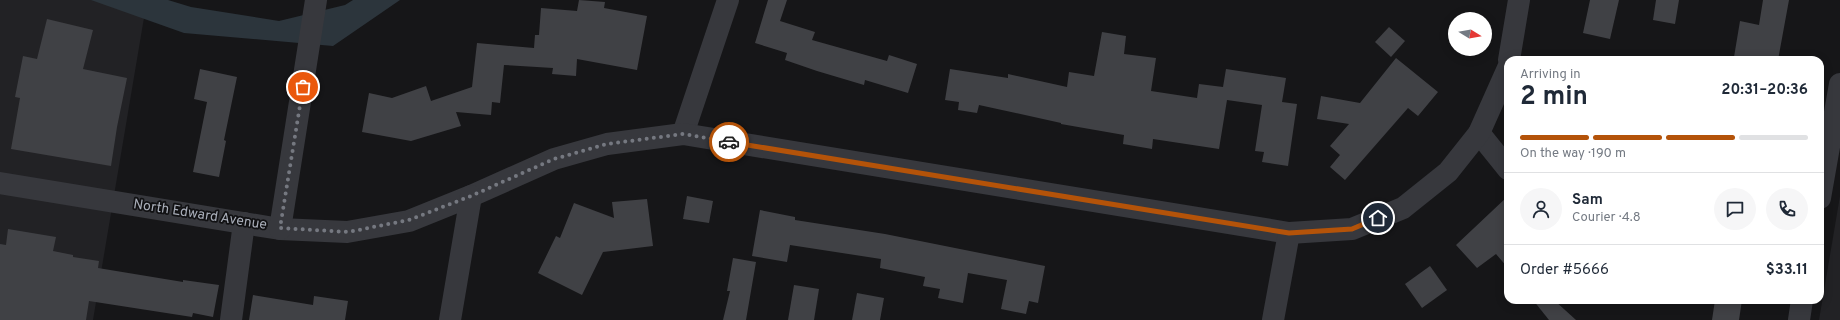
<!DOCTYPE html>
<html lang="en">
<head>
<meta charset="utf-8">
<style>
	:root { --surface:#fff; --page:#f6f6f7; --text:#1f2937; --muted:#747a83; --line:#e0e1e3; --accent:#b45309 }
	body { margin:0; font-family:Overpass,sans-serif; background:var(--page); color:var(--text); height:100vh; display:flex; flex-direction:column; font-size:15px; white-space:nowrap }
	* { box-sizing:border-box; margin:0 }
	p { font-size:13px; color:var(--muted) }
	.icon { flex:none; width:22px; height:22px; fill:none; stroke:currentColor; stroke-width:2; stroke-linecap:round; stroke-linejoin:round }
	.map { position:relative; flex:1; overflow:hidden }
	.details { position:absolute; left:1504px; top:56px; width:320px; height:248px; display:flex; flex-direction:column; background:var(--surface); border-radius:12px; box-shadow:0 2px 10px #0003 }
	.details>* { flex:none }
	.needle { width:26px; rotate:101deg }
	.tools { position:absolute; left:1448px; top:12px; display:grid; gap:8px }
	.tools a { display:grid; place-items:center; width:44px; height:44px; border-radius:50%; background:var(--surface); box-shadow:0 2px 10px #0003; font-size:20px }
	.pin { position:absolute; display:grid; place-items:center; width:34px; height:34px; color:#fff; margin:-17px; border:2px solid #fff; border-radius:50%; box-shadow:0 1px 4px #0007 }
	.courier { position:absolute; display:grid; place-items:center; width:40px; height:40px; margin:-20px; border:3px solid #b45309; border-radius:50%; background:#fff; color:#222; box-shadow:0 1px 5px #0007 }
	.headline em { font-style:normal; font-weight:700 }
	.headline div { display:flex; flex-direction:column-reverse }
	.headline { display:flex; align-items:center; justify-content:space-between; height:68px; padding:0 16px }
	h1 { font-size:26px; font-weight:700; line-height:30px }
	.bar { display:grid; grid-template-columns:repeat(4,1fr); gap:6px 4px; align-content:center; height:48px; padding:0 16px }
	.bar i { height:5px; border-radius:3px; background:var(--line) }
	.bar .on { background:var(--accent) }
	.bar p { grid-column:span 4 }
	.line { display:flex; align-items:center; gap:10px; padding:0 16px; border-top:1px solid var(--line) }
	.line div { flex:1 }
	.round { display:grid; place-items:center; flex:none; width:42px; height:42px; border-radius:21px; background:var(--page) }
	.map>svg:first-child { display:block }
	.built { fill:#222225 }
	.water { fill:#2c353c }
	.building { fill:#404145 }
	.lines { fill:none; stroke-linecap:round; stroke-linejoin:round }
	.minor { stroke:#37383d; stroke-width:22 }
	.done { stroke:#757880; stroke-width:4; stroke-dasharray:0 7.2 }
	.route { stroke:#b45309; stroke-width:5 }
	.labels { text-anchor:middle; dominant-baseline:central; stroke-width:3.5; stroke-linejoin:round; paint-order:stroke }
	.street-label { font-size:14px; fill:#a8adb8; stroke:#111113 }
</style>
</head>
<body>
<div class="map">
<svg width="1840" height="320" viewBox="0 0 1840 320">
	<rect width="100%" height="100%" fill="#161618"/>
	<g class="built">
		<path d="M0 0H147L93 320H0Z"/>
		<path d="M1840 196V320H1819Z"/>
	</g>
	<path class="water" d="M91 0H168L191 7 279 21 345 5 353 0H400L333 46 184 33Z"/>
	<g class="building">
		<path d="M579 0 605 2 604 8 647 16 637 70 577 59 576 76 552 74 553 68 504 65 500 103 492 102 491 115 456 112 461 126 411 141 362 132 369 93 392 98 426 86 431 101 472 87 477 43 534 48 535 35H539L541 8 577 11Z"/>
		<path d="M768 0H787L780 21 815 32 812 40 887 61 889 55 917 64 908 93 865 80 864 85 817 71 785 60 787 53 755 43Z"/>
		<path d="M1590 0H1619L1610 39 1583 33Z"/>
		<path d="M1656 0H1679L1675 24 1653 20Z"/>
		<path d="M1763 0H1789L1778 60H1749L1734 57 1740 21 1759 25Z"/>
		<path d="M47 19 93 30 83 69 127 78 117 127 111 166 11 149 20 98 15 97 23 56 37 59Z"/>
		<path d="M1389 27 1405 41 1391 57 1375 42Z"/>
		<path d="M1102 32 1126 36 1124 54 1156 58 1151 91 1197 98 1199 84 1223 87 1226 69 1286 78 1282 102 1297 104 1288 166 1262 162 1264 152 1255 151 1262 105 1227 100 1219 149 1153 139 1152 149 1123 144 1124 135 1061 124V123L979 105 977 113 958 110 959 102 945 100 950 69 1008 78V74L1067 87 1069 72 1094 76Z"/>
		<path d="M1396 58 1438 92 1418 116 1408 108 1345 180 1330 167 1340 155 1330 146 1349 124 1317 119 1321 96 1360 103Z"/>
		<path d="M200 69 237 77 224 140 226 141 219 177 193 172 207 102 194 99Z"/>
		<path d="M687 196 713 201 709 223 683 219Z"/>
		<path d="M1508 196V268L1496 254 1477 268 1456 245Z"/>
		<path d="M647 199 653 246 603 252 582 295 538 273 556 236 560 238 574 203 614 218 612 202Z"/>
		<path d="M760 210 795 217V220L885 234 1045 266 1038 303 1029 301 1026 314 1001 309 1007 280 968 273 963 303 938 298 940 289 923 286 925 277 880 268 881 259 790 245 787 262 752 256Z"/>
		<path d="M8 229 56 237 53 251 73 255V257L99 261 98 268 183 282V280L219 285 213 317 193 313 192 317 89 301 86 320H0V244L6 245Z"/>
		<path d="M733 258 756 262 746 320H723L730 291H727Z"/>
		<path d="M1430 266 1447 290 1422 308 1405 284Z"/>
		<path d="M794 285 819 289 814 320H788Z"/>
		<path d="M857 293 884 298 880 320H852Z"/>
		<path d="M253 295 313 305 314 296 348 301 345 320H249Z"/>
		<path d="M1533 300H1554L1576 320H1549Z"/>
		<path d="M1715 300H1742L1739 320H1712Z"/>
	</g>
	<g class="lines">
		<g class="minor">
			<path d="M1509 60 1519 0"/>
			<path d="M1479 133 1508 169"/>
			<path d="M683 134 728 0"/>
			<path d="M0 183 280 229 347 232 409 221 471 196 554 159 607 144 683 134 1289 233"/>
			<path d="M1820 198 1840 84"/>
			<path d="M280 229 316 0"/>
			<path d="M231 320 244 223"/>
			<path d="M450 320 471 196"/>
			<path d="M1273 320 1289 233 1352 229 1403 208 1448 172 1479 133 1508 68"/>
			<path d="M1799 320 1802 300"/>
		</g>
	</g>
	<g class="lines">
		<path class="done" d="M303 87 280 228 348 232 409 220 471 196 554 159 607 144 683 134 729 142"/>
		<path class="route" d="M729 142 1289 233 1352 229 1378 218"/>
	</g>
	<g class="labels">
		<g class="street-label">
			<text transform="translate(200 215) rotate(9)">North Edward Avenue</text>
		</g>
	</g>
</svg>
<div class="tools">
<a><svg class="needle" viewBox="-14 -14 28 28"><path d="M0-13l5 13h-10z" fill="#e53935"/><path d="M0 13l5-13h-10z" fill="#747a83"/></svg></a>
</div>
<div class="pin" style="left:303px;top:87px;background:#ea580c"><svg class="icon" aria-label="bag" viewBox="0 0 24 24"><path d="M5 8h14l-1 12H6zM9 8a3 3 0 0 1 6 0"/></svg></div>
<div class="pin" style="left:1378px;top:218px;background:#1f2937"><svg class="icon" aria-label="home" viewBox="0 0 24 24"><path d="M3 11l9-7 9 7M6 9v11h12V9"/></svg></div>
<div class="courier" style="left:729px;top:142px"><svg class="icon" aria-label="car" viewBox="0 0 24 24"><path d="M5 17H2v-5l4-1 3-4h7l3 4 3 1v5h-3M9 17h6M6 11h13"/><circle cx="7" cy="17" r="2"/><circle cx="17" cy="17" r="2"/></svg></div>
<section class="details">
<div class="headline"><div><h1>2 min</h1><p>Arriving in</p></div><em>20:31–20:36</em></div>
<div class="bar"><i class="on"></i><i class="on"></i><i class="on"></i><i></i><p>On the way · 190 m</p></div>
<div class="line" style="height:72px"><a class="round"><svg class="icon" aria-label="person" viewBox="0 0 24 24"><circle cx="12" cy="8" r="4"/><path d="M4 21q1-7 8-7t8 7"/></svg></a><div><b>Sam</b><p>Courier · 4.8</p></div><a class="round"><svg class="icon" aria-label="chat" viewBox="0 0 24 24"><path d="M4 5h16v11H9l-5 4z"/></svg></a><a class="round"><svg class="icon" aria-label="phone" viewBox="0 0 24 24"><path d="M5 4h4l2 5-3 2q2 4 5 5l2-3 5 2v4C11 20 4 13 5 4z"/></svg></a></div>
<div class="line" style="height:52px"><div>Order #5666</div><b>$33.11</b></div>
</section>
</div>
</body>
</html>
